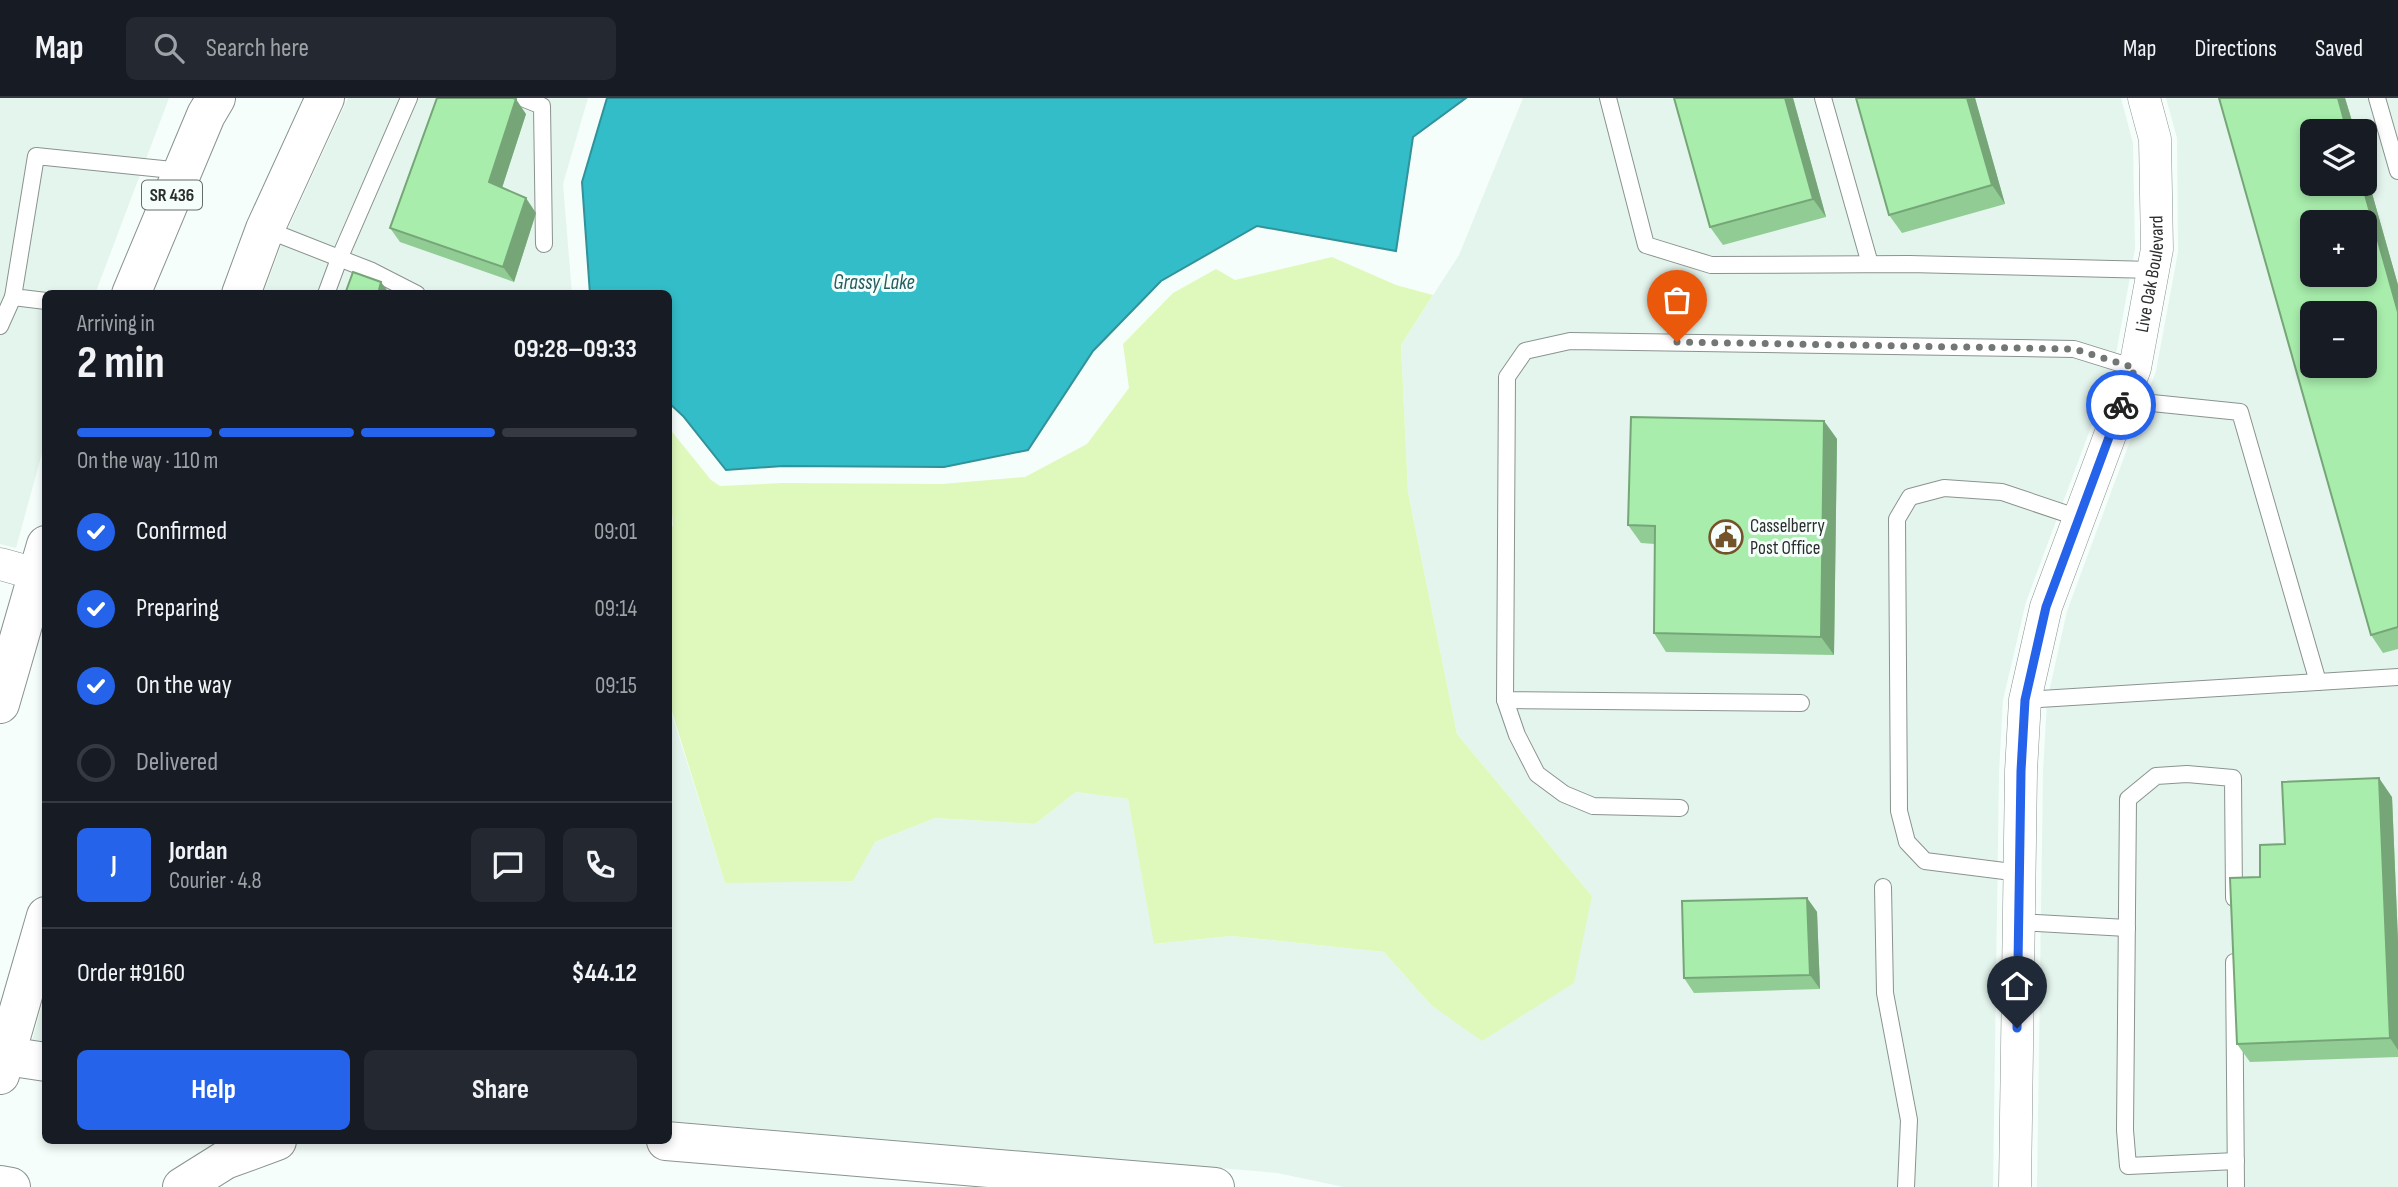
<!DOCTYPE html>
<html lang="en">
<head>
<meta charset="utf-8">
<style>
	:root { --surface:#171b24; --page:#242831; --text:#f1f3f6; --muted:#9ea1a6; --line:#363941; --accent:#2563eb }
	body { margin:0; font-family:"Sofia Sans Condensed",sans-serif; background:var(--page); color:var(--text); height:100vh; display:flex; flex-direction:column; font-size:26px; white-space:nowrap }
	* { box-sizing:border-box; margin:0 }
	p { font-size:23px; color:var(--muted) }
	.icon { flex:none; width:38px; height:38px; fill:none; stroke:currentColor; stroke-width:2; stroke-linecap:round; stroke-linejoin:round }
	.map { position:relative; flex:1; overflow:hidden }
	.panel { position:absolute; left:42px; top:192px; width:630px; height:854px; display:flex; flex-direction:column; background:var(--surface); border-radius:10px; box-shadow:0 4px 10px #0003 }
	.panel>* { flex:none }
	.buttons { position:absolute; left:2300px; top:21px; display:grid; gap:14px }
	.buttons a { display:grid; place-items:center; width:77px; height:77px; border-radius:10px; background:var(--surface); box-shadow:0 4px 10px #0003; font-size:35px }
	.pin { position:absolute; display:grid; place-items:center; width:60px; height:60px; color:#fff; margin:-72px -30px; border-radius:50% 50% 50% 0; rotate:-45deg; box-shadow:0 0 7px #0007 }
	.pin .icon { rotate:45deg }
	.courier { position:absolute; display:grid; place-items:center; width:70px; height:70px; margin:-35px; border:5px solid #2563eb; border-radius:50%; background:#fff; color:#222; box-shadow:0 2px 9px #0007 }
	.head em { font-style:normal; font-weight:700 }
	.head div { display:flex; flex-direction:column-reverse }
	.head { display:flex; align-items:center; justify-content:space-between; height:119px; padding:0 35px }
	h1 { font-size:46px; font-weight:700; line-height:52px }
	.bar { display:grid; grid-template-columns:repeat(4,1fr); gap:10px 7px; align-content:center; height:84px; padding:0 35px }
	.bar i { height:9px; border-radius:5px; background:var(--line) }
	.bar .current { background:var(--accent) }
	.bar p { grid-column:span 4 }
	.line { display:flex; align-items:center; gap:18px; padding:0 35px; border-top:2px solid var(--line) }
	.line div { flex:1 }
	.round { display:grid; place-items:center; flex:none; width:74px; height:74px; border-radius:10px; background:var(--page) }
	ol { padding:0 35px; list-style:none }
	li { display:flex; align-items:center; gap:21px; height:77px }
	li p { margin-inline-start:auto }
	li .icon { padding:7px; border-radius:50%; background:var(--accent); color:#fff; stroke-width:4 }
	li:last-child { color:var(--muted) }
	li i { width:38px; height:38px; border:4px solid var(--line); border-radius:50% }
	.action { display:flex; gap:14px; margin-top:auto; padding:14px 35px }
	.action a { flex:1; height:80px; border-radius:10px; background:var(--accent); color:#fff; font-size:28px; font-weight:700; line-height:80px; text-align:center }
	.action a+a { background:var(--page); color:var(--text) }
	header { display:flex; align-items:center; gap:42px; box-sizing:border-box; height:98px; padding:0 35px; background:var(--surface); border-bottom:2px solid var(--line) }
	header strong { font-size:33px }
	nav { display:flex; gap:38px; margin-inline-start:auto; font-size:24px }
	.search { width:490px; height:63px; background:var(--page); display:flex; align-items:center; gap:18px; box-sizing:border-box; padding:0 24px; border-radius:10px; color:var(--muted); font-size:26px }
	.map>svg:first-child { display:block }
	.built { fill:#e4f5ed; fill-rule:evenodd }
	.green { fill:#dff9bd }
	.water { fill:#33bdc8; stroke:#319299; stroke-width:2 }
	.lines { fill:none; stroke-linecap:round; stroke-linejoin:round }
	.service-casing { stroke:#8a938f; stroke-width:18 }
	.minor-casing { stroke:#8a938f; stroke-width:33 }
	.primary-casing { stroke:#8a938f; stroke-width:40 }
	.service { stroke:#fff; stroke-width:16 }
	.minor { stroke:#fff; stroke-width:32 }
	.primary { stroke:#fff; stroke-width:38 }
	.wall { fill:#90cc94 }
	.shaded-wall { fill:#76a678 }
	.building { fill:#a8edac; stroke:#76a678; stroke-width:2; fill-rule:evenodd }
	.done { stroke:#727774; stroke-width:7; stroke-dasharray:0 12.6 }
	.route { stroke:#2563eb; stroke-width:9 }
	.labels { text-anchor:middle; dominant-baseline:central; stroke-width:6; stroke-linejoin:round; paint-order:stroke }
	.shield { fill:#f5fefa; stroke:#686c6a; stroke-width:2 }
	.shield-label { font-size:18px; font-weight:bold; fill:#2b2e2c }
	.street-label { font-size:19px; fill:#2b2e2c; stroke:#f5fefa }
	.poi-label { font-size:19px; fill:#2b2e2c; stroke:#f5fefa; text-anchor:start }
	.water-label { font-size:21px; font-style:italic; fill:#275d62; stroke:#f5fefa }
</style>
</head>
<body>
<header>
<strong>Map</strong>
<div class="search"><svg class="icon" aria-label="search" viewBox="0 0 24 24"><circle cx="10" cy="10" r="6"/><path d="M15 15l6 6"/></svg>Search here</div>
<nav><a>Map</a><a>Directions</a><a>Saved</a></nav>
</header>
<div class="map">
<svg width="2398" height="1089" viewBox="0 0 2398 1089">
	<rect width="100%" height="100%" fill="#f5fefa"/>
	<g class="built">
		<path d="M0 0H169L95 196H46L45 344 16 450 0 446Z"/>
		<path d="M348 0H588L563 86 572 196H263L285 137Z"/>
		<path d="M1523 0H2121L2133 45 2135 151 2114 267 2026 504 2003 602 1999 674 1993 1089H1344L1277 1075 669 1023 668 604 725 785 875 744 935 720 1035 726 1076 694 1128 701 1155 846 1231 838 1384 854 1431 907 1592 798 1457 636 1408 394 1401 247 1459 157Z"/>
		<path d="M2166 0H2398V1089H2037L2043 673 2047 603 2067 513 2156 273 2178 154 2177 40ZM2312 33H2364V86H2312ZM2312 124H2364V177H2312ZM2312 215H2364V268H2312Z"/>
		<path d="M45 896V945L32 943Z"/>
	</g>
	<path class="green" d="M1332 159 1396 187 1433 197 1401 247 1408 394 1457 636 1592 798 1574 885 1482 943 1431 907 1384 854 1231 838 1154 846 1128 701 1076 694 1035 726 935 720 875 744 853 783 725 785 669 604 668 437 673 427 669 378V330L711 382 720 388 783 385 942 386 1025 379 1087 346 1129 290 1123 246 1173 195 1216 171 1235 182Z"/>
	<path class="water" d="M607 0H1466L1413 39 1396 153 1257 128 1161 183 1093 253 1028 352 944 369 783 368 726 372 683 318 669 305 668 196H590L582 84Z"/>
	<g class="lines">
		<defs>
			<g id="service">
				<path d="M522 0 542 8 544 146"/>
				<path d="M1608 0 1646 147 1711 167 1909 166 2153 172"/>
				<path d="M1823 0 1870 166"/>
				<path d="M2377 0 2398 73"/>
				<path d="M265 131 372 173 417 196"/>
				<path d="M326 196 339 161 409 0"/>
				<path d="M46 203 13 199 36 58 182 73"/>
				<path d="M0 228 13 199"/>
				<path d="M2123 302 2240 314 2318 584"/>
				<path d="M1505 602 1517 637 1537 676 1564 696 1593 708 1680 710"/>
				<path d="M2025 602 2398 579"/>
				<path d="M1801 605 1505 602 1507 279 1525 253 1570 243 2074 251 2135 270"/>
				<path d="M2020 775 1925 763 1907 744 1899 713 1897 421 1910 399 1944 390 2002 394 2079 420"/>
				<path d="M1883 789 1885 895 1909 1022 1906 1089"/>
				<path d="M2234 800 2233 680 2187 676 2156 678 2128 701 2125 1032 2128 1068 2236 1063"/>
				<path d="M2019 824 2127 830"/>
				<path d="M2234 864 2236 1089"/>
			</g>
			<g id="minor">
				<path d="M0 466 36 476"/>
				<path id="s1" d="M2015 1089 2021 673 2025 602 2046 509 2135 270 2157 151 2155 41 2144 0"/>
			</g>
			<g id="primary">
				<path d="M131 196 206 17 216 0"/>
				<path d="M241 196 265 131 325 0"/>
				<path d="M0 606 46 447"/>
				<path d="M0 957 46 964"/>
				<path d="M0 977 46 818"/>
				<path d="M666 1043 1215 1089"/>
				<path d="M0 1087 11 1089"/>
				<path d="M182 1089 225 1062 277 1043"/>
			</g>
		</defs>
		<use href="#service" class="service-casing"/>
		<use href="#minor" class="minor-casing"/>
		<use href="#primary" class="primary-casing"/>
		<use href="#service" class="service"/>
		<use href="#minor" class="minor"/>
		<use href="#primary" class="primary"/>
	</g>
	<g class="wall">
		<path d="M1674 0H1793L1826 119 1723 147 1710 129Z"/>
		<path d="M1975 0 2005 106 1902 135 1889 117Z"/>
		<path d="M2219 0H2345L2355 33H2312L2364 86V67L2398 187V551L2383 555 2371 537Z"/>
		<path d="M526 16 502 90 536 115 514 184 400 144 390 130Z"/>
		<path d="M1824 323 1837 341 1834 557 1666 554 1654 535 1655 446 1641 445 1628 427Z"/>
		<path d="M2392 699 2398 843V959L2250 964 2237 946 2260 779 2285 746Z"/>
		<path d="M1807 800 1817 814 1820 891 1694 895 1684 880Z"/>
	</g>
	<g class="shaded-wall">
		<path d="M1785 0H1793L1826 119 1813 101Z"/>
		<path d="M1967 0H1975L2005 106 1992 87Z"/>
		<path d="M2338 0H2345L2355 33H2347Z"/>
		<path d="M516 1 526 16 499 99 489 84Z"/>
		<path d="M2364 67 2398 187V214L2362 86H2364Z"/>
		<path d="M526 100 536 115 514 184 503 169Z"/>
		<path d="M381 184 390 196H378Z"/>
		<path d="M1824 323 1837 341 1834 557 1821 539Z"/>
		<path d="M2379 680 2392 699 2398 843V952L2390 940Z"/>
		<path d="M1807 800 1817 814 1820 891 1810 877Z"/>
	</g>
	<g class="building">
		<path d="M437 0H513L516 1 489 84 526 100 503 169 390 130Z"/>
		<path d="M1674 0H1785L1813 101 1710 129Z"/>
		<path d="M1856 0H1967L1992 87 1889 117Z"/>
		<path d="M2219 0H2338L2347 33H2312V86H2362L2398 214V529L2371 537ZM2312 124H2364V177H2312ZM2312 215H2364V268H2312Z"/>
		<path d="M353 174 381 184 378 196H345Z"/>
		<path d="M1631 319 1824 323 1821 539 1654 535 1655 428 1628 427Z"/>
		<path d="M2379 680 2390 940 2237 946 2230 780 2260 779V747L2285 746 2282 684Z"/>
		<path d="M1807 800 1810 877 1684 880 1682 803Z"/>
	</g>
	<g class="lines">
		<path class="done" d="M1677 244 2074 251 2135 270 2121 307"/>
		<path class="route" d="M2017 930 2021 673 2025 602 2046 509 2121 307"/>
	</g>
	<defs>
		<symbol id="civic-ring" viewBox="-11 -11 22 22"><circle r="9.5" fill="#f5fefa" stroke="#74522a" stroke-width="1.5"/><path d="M-.6-6.5H3V-4.5H.6V-3L4-1V1h2V6H-6V1h2V-1L-.6-3ZM-1.2 2.5V6h2.4V2.5Z" fill="#74522a"/></symbol>
	</defs>
	<g fill-rule="evenodd">
		<use href="#civic-ring" x="1707" y="420" width="38" height="38"/>
	</g>
	<g class="labels">
		<rect class="shield" x="142" y="82.5" width="60" height="29" rx="5"/>
		<g class="shield-label">
			<text x="172" y="97">SR 436</text>
		</g>
		<g class="street-label">
			<text stroke="none"><textPath href="#s1" startOffset="933">Live Oak Boulevard</textPath></text>
		</g>
		<g class="poi-label">
			<text x="1750" y="428">Casselberry<tspan x="1750" dy="22">Post Office</tspan></text>
		</g>
		<g class="water-label">
			<text x="874" y="184">Grassy Lake</text>
		</g>
	</g>
</svg>
<div class="buttons">
<a><svg class="icon" aria-label="layers" viewBox="0 0 24 24"><path d="M12 4l9 5-9 5-9-5zM3 14l9 5 9-5"/></svg></a>
<a>+</a>
<a>−</a>
</div>
<div class="pin" style="left:1677px;top:244px;background:#ea580c"><svg class="icon" aria-label="bag" viewBox="0 0 24 24"><path d="M5 8h14l-1 12H6zM9 8a3 3 0 0 1 6 0"/></svg></div>
<div class="pin" style="left:2017px;top:930px;background:#1f2937"><svg class="icon" aria-label="home" viewBox="0 0 24 24"><path d="M3 11l9-7 9 7M6 9v11h12V9"/></svg></div>
<div class="courier" style="left:2121px;top:307px"><svg class="icon" aria-label="bike" viewBox="0 0 24 24"><circle cx="6" cy="16" r="4"/><circle cx="18" cy="16" r="4"/><path d="M6 16l4-8h5l3 8M10 8l3 8H6M13 5h3"/></svg></div>
<section class="panel">
<div class="head"><div><h1>2 min</h1><p>Arriving in</p></div><em>09:28–09:33</em></div>
<div class="bar"><i class="current"></i><i class="current"></i><i class="current"></i><i></i><p>On the way · 110 m</p></div>
<ol>
<li><svg class="icon" aria-label="check" viewBox="0 0 24 24"><path d="M5 12l5 5 9-10"/></svg>Confirmed<p>09:01</p></li>
<li><svg class="icon" aria-label="check" viewBox="0 0 24 24"><path d="M5 12l5 5 9-10"/></svg>Preparing<p>09:14</p></li>
<li><svg class="icon" aria-label="check" viewBox="0 0 24 24"><path d="M5 12l5 5 9-10"/></svg>On the way<p>09:15</p></li>
<li><i></i>Delivered</li>
</ol>
<div class="line" style="height:126px"><b class="round" style="background:var(--accent);color:#fff">J</b><div><b>Jordan</b><p>Courier · 4.8</p></div><a class="round"><svg class="icon" aria-label="chat" viewBox="0 0 24 24"><path d="M4 5h16v11H9l-5 4z"/></svg></a><a class="round"><svg class="icon" aria-label="phone" viewBox="0 0 24 24"><path d="M5 4h4l2 5-3 2q2 4 5 5l2-3 5 2v4C11 20 4 13 5 4z"/></svg></a></div>
<div class="line" style="height:91px"><div>Order #9160</div><b>$44.12</b></div>
<div class="action"><a>Help</a><a>Share</a></div>
</section>
</div>
</body>
</html>
